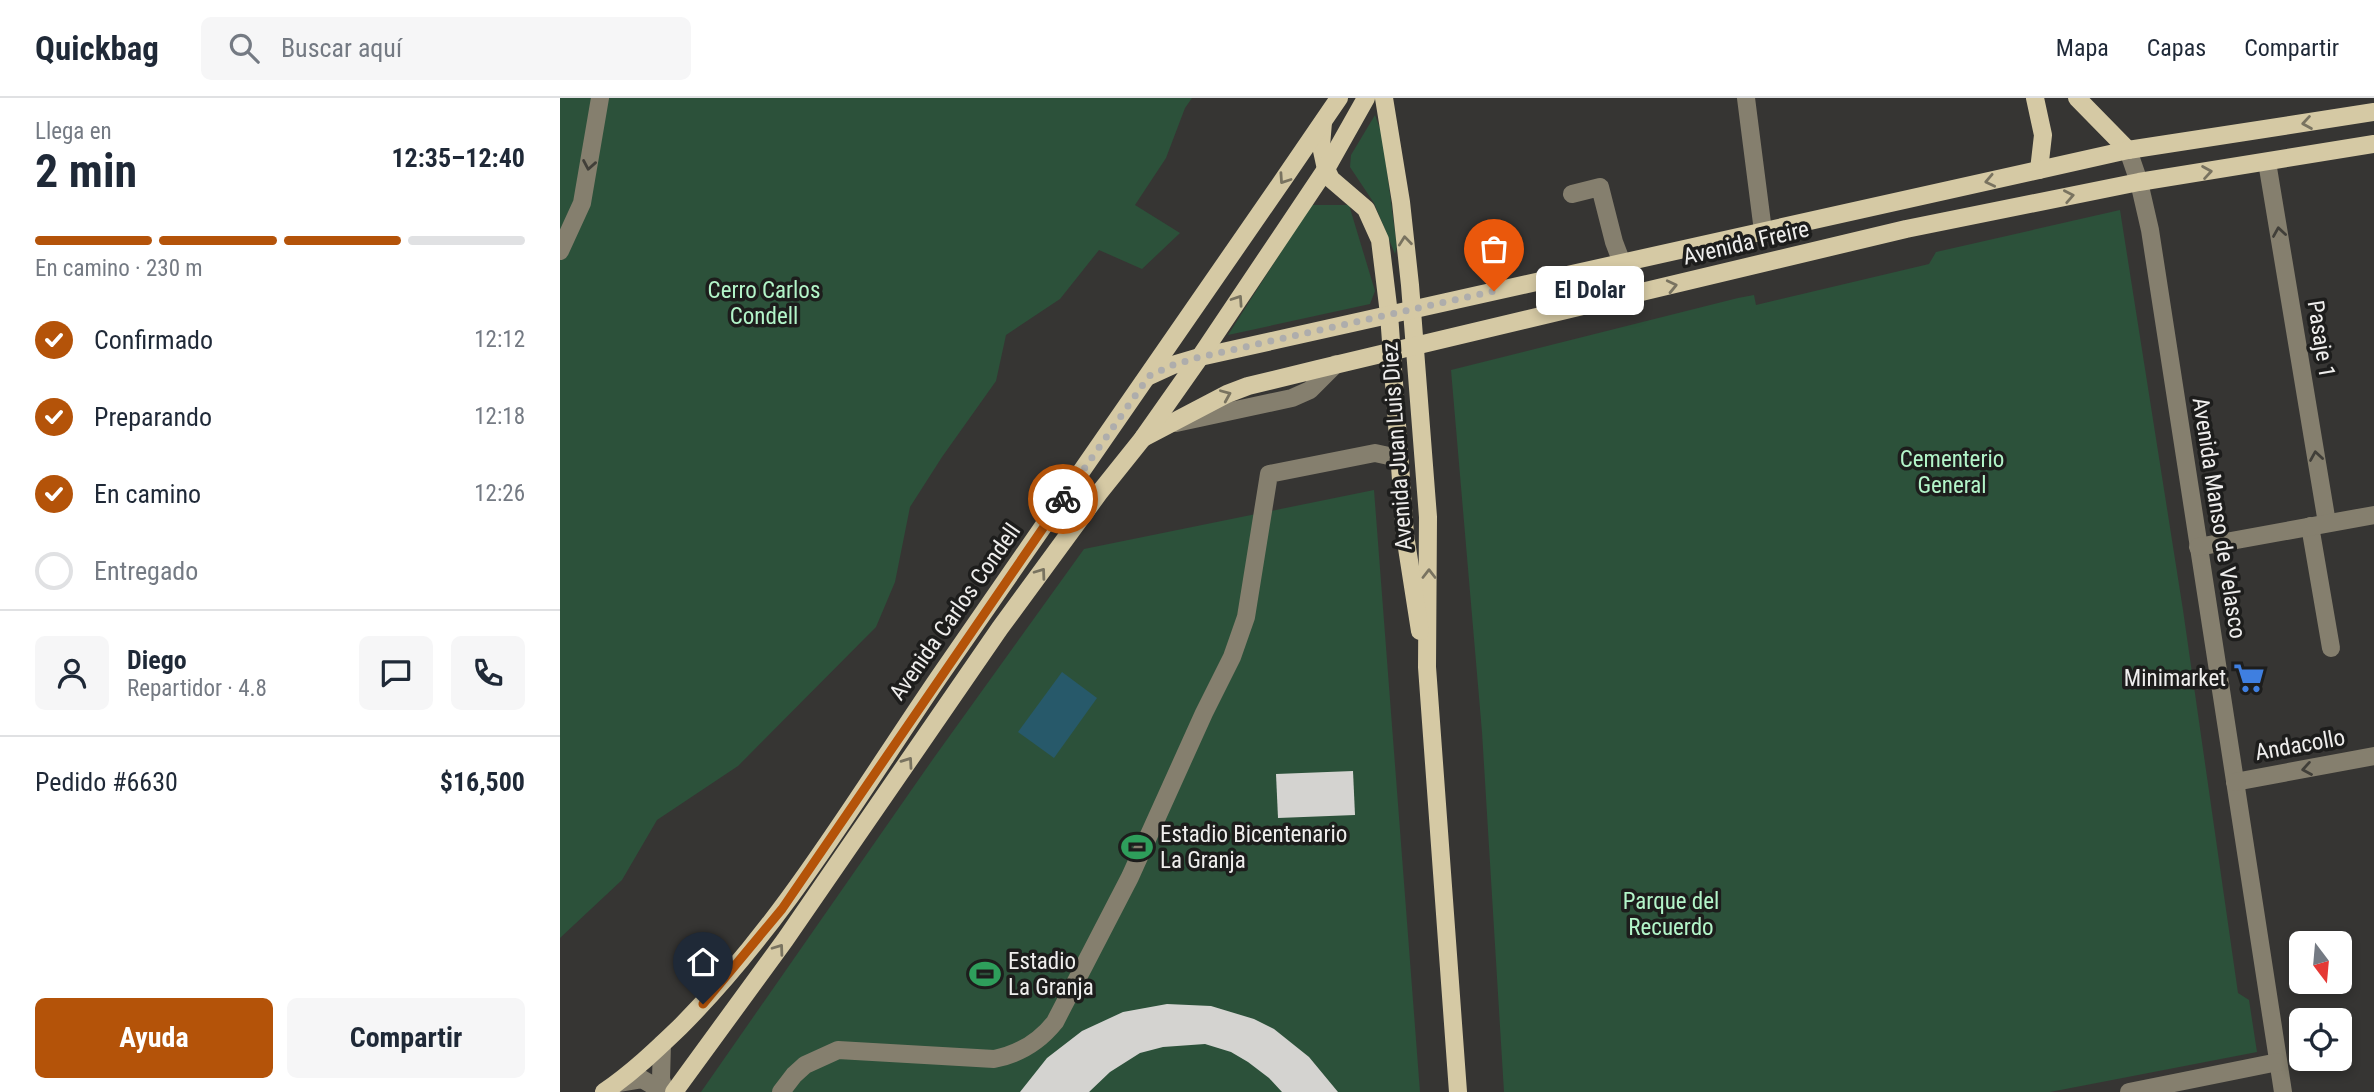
<!DOCTYPE html>
<html lang="es">
<head>
<meta charset="utf-8">
<style>
	:root { --surface:#fff; --page:#f6f6f7; --text:#1f2937; --muted:#747a83; --line:#e0e1e3; --accent:#b45309 }
	body { margin:0; font-family:"Roboto Condensed",sans-serif; background:var(--page); color:var(--text); height:100vh; display:flex; flex-direction:column; font-size:26px; white-space:nowrap }
	* { box-sizing:border-box; margin:0 }
	p { font-size:23px; color:var(--muted) }
	.icon { flex:none; width:38px; height:38px; fill:none; stroke:currentColor; stroke-width:2; stroke-linecap:round; stroke-linejoin:round }
	.map { position:relative; flex:1; overflow:hidden }
	.drawer { display:flex; flex-direction:column; background:var(--surface); width:560px }
	.drawer>* { flex:none }
	.needle { width:46px; rotate:164deg }
	.fabs { position:absolute; left:1729px; top:833px; display:grid; gap:14px }
	.fabs a { display:grid; place-items:center; width:63px; height:63px; border-radius:10px; background:var(--surface); box-shadow:0 4px 10px #0003; font-size:35px }
	.pin { position:absolute; display:grid; place-items:center; width:60px; height:60px; color:#fff; margin:-72px -30px; border-radius:50% 50% 50% 0; rotate:-45deg; box-shadow:0 0 7px #0007 }
	.pin .icon { rotate:45deg }
	.courier { position:absolute; display:grid; place-items:center; width:70px; height:70px; margin:-35px; border:5px solid #b45309; border-radius:50%; background:#fff; color:#222; box-shadow:0 2px 9px #0007 }
	.bubble { position:absolute; height:49px; border-radius:10px; background:var(--surface); box-shadow:0 4px 10px #0003; font-size:23px; font-weight:700; line-height:49px; text-align:center }
	.headline em { font-style:normal; font-weight:700 }
	.headline div { display:flex; flex-direction:column-reverse }
	.headline { display:flex; align-items:center; justify-content:space-between; height:119px; padding:0 35px }
	h1 { font-size:46px; font-weight:700; line-height:52px }
	.bar { display:grid; grid-template-columns:repeat(4,1fr); gap:10px 7px; align-content:center; height:84px; padding:0 35px }
	.bar i { height:9px; border-radius:5px; background:var(--line) }
	.bar .selected { background:var(--accent) }
	.bar p { grid-column:span 4 }
	.line { display:flex; align-items:center; gap:18px; padding:0 35px; border-top:2px solid var(--line) }
	.line div { flex:1 }
	.round { display:grid; place-items:center; flex:none; width:74px; height:74px; border-radius:10px; background:var(--page) }
	ol { padding:0 35px; list-style:none }
	li { display:flex; align-items:center; gap:21px; height:77px }
	li p { margin-inline-start:auto }
	li .icon { padding:7px; border-radius:50%; background:var(--accent); color:#fff; stroke-width:4 }
	li:last-child { color:var(--muted) }
	li i { width:38px; height:38px; border:4px solid var(--line); border-radius:50% }
	.button { display:flex; gap:14px; margin-top:auto; padding:14px 35px }
	.button a { flex:1; height:80px; border-radius:10px; background:var(--accent); color:#fff; font-size:28px; font-weight:700; line-height:80px; text-align:center }
	.button a+a { background:var(--page); color:var(--text) }
	header { display:flex; align-items:center; gap:42px; box-sizing:border-box; height:98px; padding:0 35px; background:var(--surface); border-bottom:2px solid var(--line) }
	header strong { font-size:33px }
	nav { display:flex; gap:38px; margin-inline-start:auto; font-size:24px }
	.search { width:490px; height:63px; background:var(--page); display:flex; align-items:center; gap:18px; box-sizing:border-box; padding:0 24px; border-radius:10px; color:var(--muted); font-size:26px }
	main { display:flex; flex:1; min-height:0 }
	.map>svg:first-child { display:block }
	.green { fill:#2c513a }
	.water { fill:#27596a }
	.building { fill:#d4d3d0 }
	.lines { fill:none; stroke-linecap:round; stroke-linejoin:round }
	.minor { stroke:#857f6e; stroke-width:18 }
	.major { stroke:#d5c9a4; stroke-width:18 }
	.oneway { stroke:#797360 }
	.oneway2 { stroke:#413f39 }
	.done { stroke:#aeadac; stroke-width:7; stroke-dasharray:0 12.6 }
	.route { stroke:#b45309; stroke-width:9 }
	.labels { text-anchor:middle; dominant-baseline:central; stroke-width:7; stroke-linejoin:round; paint-order:stroke }
	.street-label { font-size:23px; fill:#efeeed; stroke:#1d1d1c }
	.park-label { font-size:23px; fill:#b3f5c9; stroke:#1d1d1c }
	.poi-label { font-size:23px; fill:#efeeed; stroke:#1d1d1c; text-anchor:start }
</style>
</head>
<body>
<header>
<strong>Quickbag</strong>
<div class="search"><svg class="icon" aria-label="search" viewBox="0 0 24 24"><circle cx="10" cy="10" r="6"/><path d="M15 15l6 6"/></svg>Buscar aquí</div>
<nav><a>Mapa</a><a>Capas</a><a>Compartir</a></nav>
</header>
<main>
<section class="drawer">
<div class="headline"><div><h1>2 min</h1><p>Llega en</p></div><em>12:35–12:40</em></div>
<div class="bar"><i class="selected"></i><i class="selected"></i><i class="selected"></i><i></i><p>En camino · 230 m</p></div>
<ol>
<li><svg class="icon" aria-label="check" viewBox="0 0 24 24"><path d="M5 12l5 5 9-10"/></svg>Confirmado<p>12:12</p></li>
<li><svg class="icon" aria-label="check" viewBox="0 0 24 24"><path d="M5 12l5 5 9-10"/></svg>Preparando<p>12:18</p></li>
<li><svg class="icon" aria-label="check" viewBox="0 0 24 24"><path d="M5 12l5 5 9-10"/></svg>En camino<p>12:26</p></li>
<li><i></i>Entregado</li>
</ol>
<div class="line" style="height:126px"><a class="round"><svg class="icon" aria-label="person" viewBox="0 0 24 24"><circle cx="12" cy="8" r="4"/><path d="M4 21q1-7 8-7t8 7"/></svg></a><div><b>Diego</b><p>Repartidor · 4.8</p></div><a class="round"><svg class="icon" aria-label="chat" viewBox="0 0 24 24"><path d="M4 5h16v11H9l-5 4z"/></svg></a><a class="round"><svg class="icon" aria-label="phone" viewBox="0 0 24 24"><path d="M5 4h4l2 5-3 2q2 4 5 5l2-3 5 2v4C11 20 4 13 5 4z"/></svg></a></div>
<div class="line" style="height:91px"><div>Pedido #6630</div><b>$16,500</b></div>
<div class="button"><a>Ayuda</a><a>Compartir</a></div>
</section>
<div class="map">
<svg width="1814" height="994" viewBox="0 0 1814 994">
	<rect width="100%" height="100%" fill="#363533"/>
	<g class="green">
		<path d="M0 0H632L625 10 606 60 575 107 620 135 582 171 539 152 500 201 446 237 436 283 382 359 350 409 335 484 316 529 178 668 97 722 62 782 0 840Z"/>
		<path d="M815 17 822 36 837 149 835 156 814 105 790 69 791 57Z"/>
		<path d="M751 107H789L815 193 810 206 668 237Z"/>
		<path d="M1560 112 1623 512 1678 895 1689 902 1697 954 1490 994H944L922 634 891 272 1178 200 1194 197 1196 207 1369 166 1376 154Z"/>
		<path d="M814 392 860 994H141L373 661 524 451Z"/>
	</g>
	<path class="water" d="M502 574 537 600 494 660 458 634Z"/>
	<g class="building">
		<path d="M793 673 795 717 718 720 716 676Z"/>
		<path d="M607 906 651 908 694 921 714 931 749 959 778 994H722L709 980 688 964 671 954 645 946 603 949 580 955 550 974 529 994H460L487 960 522 933 563 914Z"/>
	</g>
	<g class="lines">
		<g class="minor">
			<path d="M1186 0 1203 133"/>
			<path d="M1568 52 1579 84 1590 132 1723 994"/>
			<path d="M1707 64 1767 425"/>
			<path d="M1012 96 1040 89 1054 144 1062 165"/>
			<path d="M0 153 22 105 40 0"/>
			<path d="M616 325 732 300 750 292 776 266"/>
			<path d="M1750 428 1771 550"/>
			<path d="M1638 449 1814 417"/>
			<path d="M1675 684 1814 658"/>
			<path d="M102 946 101 981 105 994"/>
			<path d="M58 985 82 981 104 994"/>
			<path d="M221 994 234 977 245 967 278 952 434 961C460 956 479 944 495 924L570 779 644 615 672 559 686 519 709 376 815 355 838 360"/>
			<path d="M1569 994 1718 964"/>
		</g>
		<g class="major">
			<path d="M824 0 841 104 850 187 868 419 867 569 898 994"/>
			<path d="M1475 0 1483 37 1479 72"/>
			<path d="M1517 0 1568 52"/>
			<path d="M763 24 761 48 766 71 771 81 806 111 820 142 829 216 845 437 860 533"/>
			<path d="M589 278 613 267 640 259 1568 52 1814 14"/>
			<path d="M583 340 667 296 688 288 758 271 1346 131 1579 84 1814 46"/>
			<path d="M44 994C72 975 96 952 120 929 223 826 297 699 379 579 512 386 647 194 779 0"/>
			<path d="M114 994 225 842 440 530 539 395 583 340 640 259 766 71 806 0"/>
		</g>
	</g>
	<defs><path id="oneway-chevron" d="M-2-3.5L2.5 0L-2 3.5" fill="none" stroke-width="1.6" stroke-linecap="round" stroke-linejoin="round" transform="scale(1.75)"/></defs>
	<g class="oneway">
		<use href="#oneway-chevron" transform="translate(1747 25) rotate(171)"/>
		<use href="#oneway-chevron" transform="translate(1647 74) rotate(-9)"/>
		<use href="#oneway-chevron" transform="translate(724 81) rotate(124)"/>
		<use href="#oneway-chevron" transform="translate(1430 83) rotate(168)"/>
		<use href="#oneway-chevron" transform="translate(1509 98) rotate(-11)"/>
		<use href="#oneway-chevron" transform="translate(845 143) rotate(-96)"/>
		<use href="#oneway-chevron" transform="translate(1112 188) rotate(-13)"/>
		<use href="#oneway-chevron" transform="translate(678 202) rotate(-56)"/>
		<use href="#oneway-chevron" transform="translate(666 297) rotate(-23)"/>
		<use href="#oneway-chevron" transform="translate(481 475) rotate(-54)"/>
		<use href="#oneway-chevron" transform="translate(869 476) rotate(-90)"/>
		<use href="#oneway-chevron" transform="translate(348 664) rotate(-55)"/>
		<use href="#oneway-chevron" transform="translate(219 851) rotate(-54)"/>
	</g>
	<g class="oneway2">
		<use href="#oneway-chevron" transform="translate(29 67) rotate(100)"/>
		<use href="#oneway-chevron" transform="translate(1719 134) rotate(-99)"/>
		<use href="#oneway-chevron" transform="translate(1756 358) rotate(-99)"/>
		<use href="#oneway-chevron" transform="translate(1747 671) rotate(170)"/>
	</g>
	<g class="lines">
		<path class="done" d="M503 401 589 278 613 267 640 259 934 193"/>
		<path class="route" d="M143 906 222 811 503 401"/>
	</g>
	<defs>
		<symbol id="supermarket-bare" viewBox="-9 -9 18 18"><path d="M-6-5.5h2.5l.6 2H6L4.5 2H-2.5L-4.4-4H-6ZM-1.5 3.2a1.3 1.3 0 1 0 .1 0ZM3 3.2a1.3 1.3 0 1 0 .1 0Z" fill="#3f7fe0" stroke="#1d1d1c" stroke-width="2.5" paint-order="stroke"/></symbol>
		<symbol id="stadium-bare" viewBox="-9 -9 18 18"><path d="M0-5a6.5 5 0 1 0 0 10a6.5 5 0 1 0 0-10ZM-3.5-1.8h7v3.6h-7Z" fill="#2e9e5b" stroke="#1d1d1c" stroke-width="2.5" paint-order="stroke"/></symbol>
	</defs>
	<g fill-rule="evenodd">
		<use href="#supermarket-bare" x="1667" y="558" width="44" height="44"/>
		<use href="#stadium-bare" x="555" y="727" width="44" height="44"/>
		<use href="#stadium-bare" x="403" y="854" width="44" height="44"/>
	</g>
	<g class="labels">
		<g class="street-label">
			<text transform="translate(1186 145) rotate(-13)">Avenida Freire</text>
			<text transform="translate(1761 241) rotate(81)">Pasaje 1</text>
			<text transform="translate(837 348) rotate(-94)">Avenida Juan Luis Diez</text>
			<text transform="translate(1659 420) rotate(81)">Avenida Manso de Velasco</text>
			<text transform="translate(395 514) rotate(-55)">Avenida Carlos Condell</text>
			<text transform="translate(1740 647) rotate(-10)">Andacollo</text>
		</g>
		<g class="park-label">
			<text x="204" y="192">Cerro Carlos<tspan x="204" dy="26">Condell</tspan></text>
			<text x="1392" y="361">Cementerio<tspan x="1392" dy="26">General</tspan></text>
			<text x="1111" y="803">Parque del<tspan x="1111" dy="26">Recuerdo</tspan></text>
		</g>
		<g class="poi-label">
			<text x="1666" y="580" text-anchor="end">Minimarket</text>
			<text x="600" y="736">Estadio Bicentenario<tspan x="600" dy="26">La Granja</tspan></text>
			<text x="448" y="863">Estadio<tspan x="448" dy="26">La Granja</tspan></text>
		</g>
	</g>
</svg>
<div class="fabs">
<a><svg class="needle" viewBox="-14 -14 28 28"><path d="M0-13l5 13h-10z" fill="#e53935"/><path d="M0 13l5-13h-10z" fill="#747a83"/></svg></a>
<a><svg class="icon" aria-label="locate" viewBox="0 0 24 24"><circle cx="12" cy="12" r="6"/><path d="M12 2v4M12 18v4M2 12h4M18 12h4"/></svg></a>
</div>
<div class="pin" style="left:934px;top:193px;background:#ea580c"><svg class="icon" aria-label="bag" viewBox="0 0 24 24"><path d="M5 8h14l-1 12H6zM9 8a3 3 0 0 1 6 0"/></svg></div>
<div class="pin" style="left:143px;top:906px;background:#1f2937"><svg class="icon" aria-label="home" viewBox="0 0 24 24"><path d="M3 11l9-7 9 7M6 9v11h12V9"/></svg></div>
<div class="courier" style="left:503px;top:401px"><svg class="icon" aria-label="bike" viewBox="0 0 24 24"><circle cx="6" cy="16" r="4"/><circle cx="18" cy="16" r="4"/><path d="M6 16l4-8h5l3 8M10 8l3 8H6M13 5h3"/></svg></div>
<div class="bubble" style="left:976px;top:168px;width:108px">El Dolar</div>
</div>
</main>
</body>
</html>
